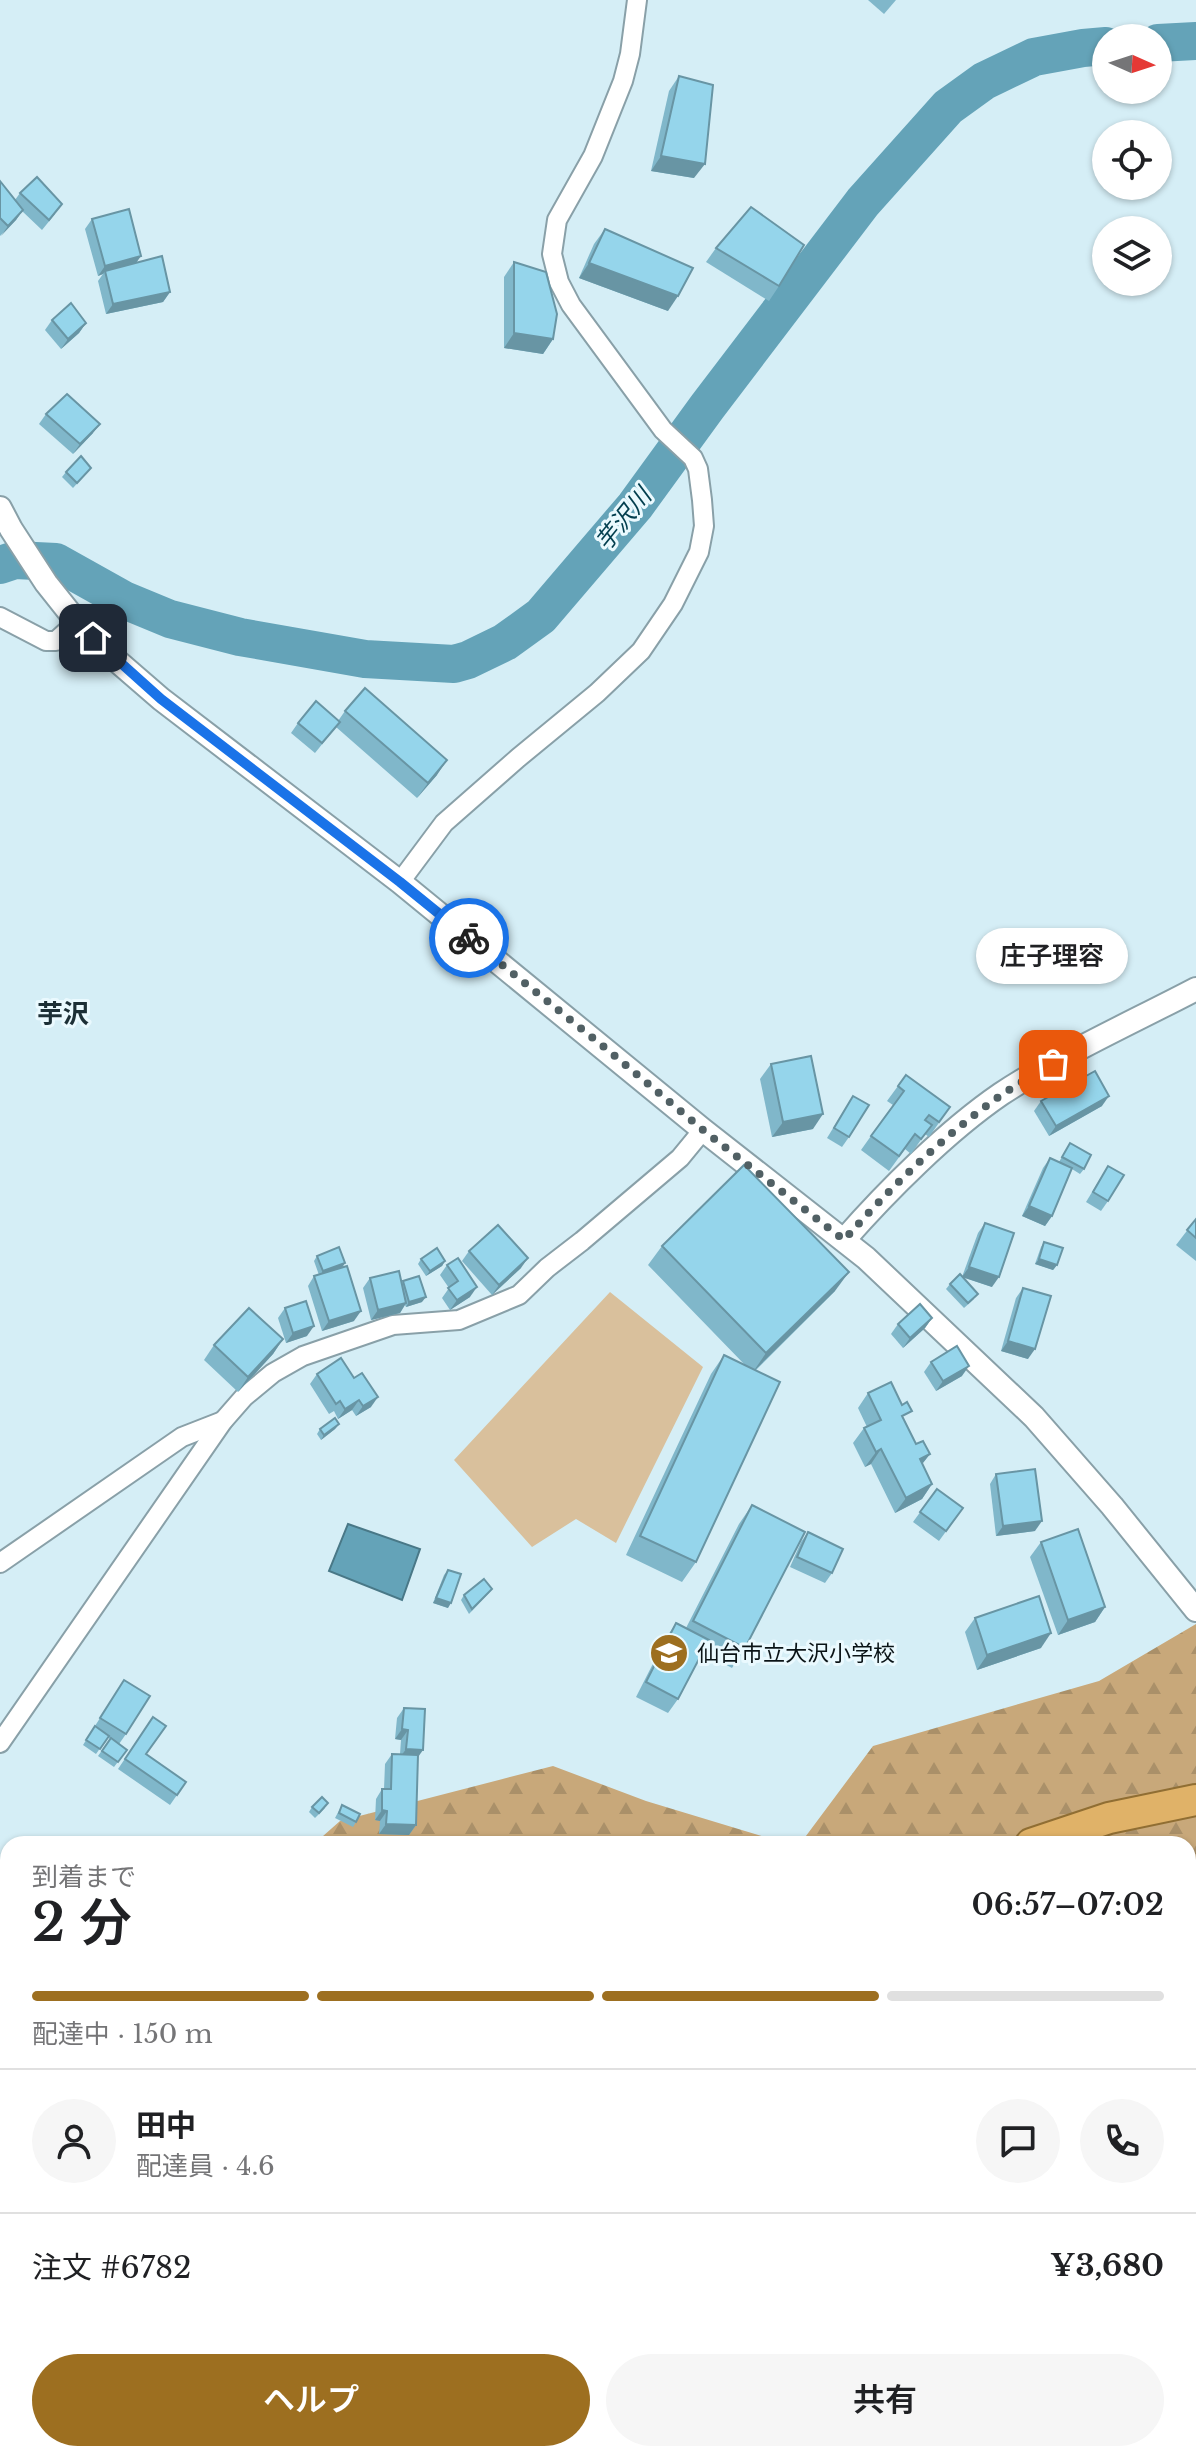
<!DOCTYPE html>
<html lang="ja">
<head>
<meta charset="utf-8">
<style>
	:root { --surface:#fff; --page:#f6f6f6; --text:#202124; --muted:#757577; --line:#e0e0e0; --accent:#9d6f20 }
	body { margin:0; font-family:"Libre Baskerville","Noto Sans JP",serif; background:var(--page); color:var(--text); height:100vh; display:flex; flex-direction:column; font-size:30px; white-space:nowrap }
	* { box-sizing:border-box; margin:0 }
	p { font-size:26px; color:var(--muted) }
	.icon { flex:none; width:44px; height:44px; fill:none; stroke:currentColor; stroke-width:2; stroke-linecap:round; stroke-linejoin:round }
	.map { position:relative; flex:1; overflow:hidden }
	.side { position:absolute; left:0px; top:1836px; width:1196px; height:626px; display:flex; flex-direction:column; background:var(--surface); border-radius:24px 24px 0 0; box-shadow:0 2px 6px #0004 }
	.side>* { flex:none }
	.needle { width:52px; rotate:93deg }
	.tools { position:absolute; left:1092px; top:24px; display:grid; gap:16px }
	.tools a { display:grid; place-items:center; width:80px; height:80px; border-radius:50%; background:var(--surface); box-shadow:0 2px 6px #0004; font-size:40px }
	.pin { position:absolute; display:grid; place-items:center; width:68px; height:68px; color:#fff; margin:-34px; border-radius:16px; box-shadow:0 4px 12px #0006 }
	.courier { position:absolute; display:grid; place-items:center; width:80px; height:80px; margin:-40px; border:6px solid #1a73e8; border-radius:50%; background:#fff; color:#222; box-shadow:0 2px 10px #0007 }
	.bubble { position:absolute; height:56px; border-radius:28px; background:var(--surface); box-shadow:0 2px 6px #0004; font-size:26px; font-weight:600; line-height:56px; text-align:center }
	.head em { font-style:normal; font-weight:600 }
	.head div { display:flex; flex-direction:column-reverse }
	.head { display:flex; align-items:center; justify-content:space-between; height:136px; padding:0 32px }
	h1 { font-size:52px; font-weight:600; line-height:60px }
	.bar { display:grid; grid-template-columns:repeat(4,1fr); gap:12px 8px; align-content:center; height:96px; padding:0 32px }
	.bar i { height:10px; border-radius:6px; background:var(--line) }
	.bar .on { background:var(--accent) }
	.bar p { grid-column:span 4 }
	.line { display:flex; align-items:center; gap:20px; padding:0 32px; border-top:2px solid var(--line) }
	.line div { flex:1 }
	.round { display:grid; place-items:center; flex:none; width:84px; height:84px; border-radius:42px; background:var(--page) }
	.cta { display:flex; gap:16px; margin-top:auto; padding:16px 32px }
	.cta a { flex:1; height:92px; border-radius:48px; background:var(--accent); color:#fff; font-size:32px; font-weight:600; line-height:92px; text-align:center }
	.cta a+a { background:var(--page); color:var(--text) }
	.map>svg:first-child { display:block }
	.forest { fill:url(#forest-firs) }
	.pitch { fill:#d9c09c }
	.water { fill:#64a3b8; stroke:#497887; stroke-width:2 }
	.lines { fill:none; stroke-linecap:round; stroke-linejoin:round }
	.river { stroke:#64a3b8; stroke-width:38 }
	.minor-casing { stroke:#89a0a8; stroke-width:22 }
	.tertiary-casing { stroke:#89a0a8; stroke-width:26 }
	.trunk-casing { stroke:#906e33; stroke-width:34 }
	.minor { stroke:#fff; stroke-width:18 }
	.tertiary { stroke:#fff; stroke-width:22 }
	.trunk { stroke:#e0b268; stroke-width:30 }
	.wall { fill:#80b7ca }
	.shaded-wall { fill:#6895a4 }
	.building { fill:#95d5eb; stroke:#6895a4; stroke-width:2 }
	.done { stroke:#516064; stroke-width:8; stroke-dasharray:0 14.4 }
	.route { stroke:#1a73e8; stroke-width:10 }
	.labels { text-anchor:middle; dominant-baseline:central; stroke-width:6; stroke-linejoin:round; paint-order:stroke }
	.poi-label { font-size:22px; fill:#0a1316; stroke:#eaf9fe; text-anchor:start }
	.water-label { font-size:24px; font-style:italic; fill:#023e4e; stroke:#eaf9fe }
	.quarter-label { font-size:26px; font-weight:bold; fill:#1c2f36; stroke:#eaf9fe }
</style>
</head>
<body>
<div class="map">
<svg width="1196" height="2461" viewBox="0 0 1196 2461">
	<defs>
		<pattern id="forest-firs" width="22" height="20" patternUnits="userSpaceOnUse" patternTransform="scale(2)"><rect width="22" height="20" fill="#c8a87a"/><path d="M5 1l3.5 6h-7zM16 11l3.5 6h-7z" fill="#aa9069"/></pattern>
	</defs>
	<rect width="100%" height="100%" fill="#d5eef6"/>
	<g class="forest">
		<path d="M1196 1624V2380L1188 2388V1844H800L873 1746 1099 1681Z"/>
		<path d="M553 1766 646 1801 788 1844H314L340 1821Z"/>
		<path d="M8 2133V2399L6 2347 0 2331V2134Z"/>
		<path d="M8 2415V2454H1131L1125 2461H0V2433Z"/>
	</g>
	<path class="pitch" d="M610 1292 703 1367 616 1543 576 1519 532 1547 454 1460Z"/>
	<path class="water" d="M348 1524 420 1549 402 1600 329 1571Z"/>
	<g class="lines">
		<g class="river">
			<path d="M1158 43 1196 41"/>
			<path d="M0 565 15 560 56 562 124 600 170 619 240 637 365 659 454 664 468 660 505 642 541 616 635 506 707 407 863 202 948 107 984 81 1034 57 1083 48 1106 46"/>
		</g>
		<defs>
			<g id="minor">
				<path d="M0 617 46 641H56L77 622"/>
				<path d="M400 882 444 823 518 758 597 693 641 651 673 604 699 552 704 526 702 500 698 469 693 458 663 430 571 305 559 282 552 254 557 220 593 156 623 81 630 54 637 0"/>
				<path d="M0 1563 182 1437 223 1421"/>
				<path d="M0 1743 223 1421 244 1397 273 1373 303 1356 393 1325 459 1320 519 1295 547 1268 582 1241 680 1158 703 1130"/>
			</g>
			<g id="tertiary">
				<path d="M0 508 11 529 46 583 77 622 109 654 161 699 400 882 703 1130 866 1258 1034 1417 1112 1506 1196 1610"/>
				<path d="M844 1240C887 1191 947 1131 1001 1094 1062 1054 1131 1023 1196 989"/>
			</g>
			<g id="trunk">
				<path d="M1031 1844 1109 1818 1196 1800"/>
				<path d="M0 2078H8"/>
			</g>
		</defs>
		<use href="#minor" class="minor-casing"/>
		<use href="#tertiary" class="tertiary-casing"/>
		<use href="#trunk" class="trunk-casing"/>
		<use href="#minor" class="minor"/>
		<use href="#tertiary" class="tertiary"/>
		<use href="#trunk" class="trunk"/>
	</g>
	<g class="wall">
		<path d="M868 0H896L884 14Z"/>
		<path d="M679 76 694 178 651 171 669 91Z"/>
		<path d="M0 181 15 200 20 193 55 214 42 230 22 211 16 220 0 236Z"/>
		<path d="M92 219 136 263 170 292 163 302 106 314 98 281 103 274 98 276 85 229Z"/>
		<path d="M605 229 668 311 579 278 594 244Z"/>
		<path d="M716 248 779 286 769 301 706 262Z"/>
		<path d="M514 262 553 339 543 354 504 348V277Z"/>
		<path d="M52 320 86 323 79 333 61 349 45 330Z"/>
		<path d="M46 414 93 433 73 454 39 424Z"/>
		<path d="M91 468 73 488 62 477 66 472Z"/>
		<path d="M345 711 437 775 417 798 336 727 315 753 291 733 298 723 338 721Z"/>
		<path d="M771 1064 813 1129 772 1137 760 1079Z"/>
		<path d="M906 1075 950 1107 929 1137 925 1134 911 1154 905 1149 889 1171 861 1150 893 1105 887 1101Z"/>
		<path d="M853 1096 849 1137 842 1147 827 1138Z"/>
		<path d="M1041 1101 1102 1106 1049 1136 1034 1111Z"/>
		<path d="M1070 1143 1084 1169 1080 1174 1072 1169 1052 1216 1045 1226 1022 1216 1043 1168 1050 1158 1059 1162Z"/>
		<path d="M1108 1166V1201L1101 1211 1086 1202Z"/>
		<path d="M1196 1219V1261L1176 1245Z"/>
		<path d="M985 1223 992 1287 962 1277 978 1233Z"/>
		<path d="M1044 1242 1057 1265 1053 1270 1035 1264 1041 1247Z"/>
		<path d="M662 1246 835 1291 756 1370 696 1562 682 1582 626 1555 711 1374 724 1355 745 1365 648 1265Z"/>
		<path d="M469 1251 521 1268 492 1295 462 1261Z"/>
		<path d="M317 1256 342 1267 354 1321 322 1331 308 1286 314 1276 319 1275 314 1261Z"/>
		<path d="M421 1259 445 1261 442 1266 426 1276 418 1264Z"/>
		<path d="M447 1265 470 1297 450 1310 442 1298 449 1288 440 1275Z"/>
		<path d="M370 1278 402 1283 403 1281 422 1302 406 1307 405 1305 400 1313 371 1320 363 1288Z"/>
		<path d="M950 1284 974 1299 964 1308 946 1289Z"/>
		<path d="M1023 1288 1028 1359 1001 1351 1016 1298Z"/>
		<path d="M285 1308 307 1336 286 1343 278 1318Z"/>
		<path d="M932 1318 925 1328 903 1348 891 1334 898 1324Z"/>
		<path d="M283 1339 273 1354 238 1392 204 1360 214 1345Z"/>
		<path d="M931 1362 962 1376 936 1391 924 1372Z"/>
		<path d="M317 1374 354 1378 371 1407 356 1416 352 1410 338 1419 334 1411 329 1414 310 1384Z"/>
		<path d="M868 1393 905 1421 916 1444 930 1454 922 1464 932 1484 922 1499 895 1513 871 1464 865 1467 853 1443 864 1428 867 1427 858 1408Z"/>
		<path d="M339 1424 335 1429 321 1440 317 1434 320 1429Z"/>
		<path d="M996 1474 1035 1531 996 1536 990 1484Z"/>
		<path d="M937 1489 963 1508 939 1541 913 1522Z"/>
		<path d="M752 1505 745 1648 732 1668 702 1652 678 1699 668 1713 636 1697 666 1638 676 1623 686 1628 739 1524Z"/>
		<path d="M808 1532 832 1573 825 1583 790 1567 801 1542Z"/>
		<path d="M1041 1542 1105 1607 1095 1622 1058 1635 1030 1557Z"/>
		<path d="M448 1570V1608L433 1603 444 1575Z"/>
		<path d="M492 1589 488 1594 469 1614 461 1600 464 1595Z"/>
		<path d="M975 1618 1041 1648 977 1670 965 1632Z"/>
		<path d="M124 1680 126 1734 119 1744 127 1750 114 1767 98 1756 110 1739 108 1737 96 1754 83 1745Z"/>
		<path d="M404 1708 418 1757 416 1825 409 1835 379 1834 380 1821 375 1820 376 1799 382 1789H384L385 1764 392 1754H400L401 1740 395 1739 397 1718Z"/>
		<path d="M153 1717 146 1754 186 1782 170 1805 118 1769Z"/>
		<path d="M342 1805 356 1822 353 1827 335 1818Z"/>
		<path d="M312 1807 325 1808 315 1818 309 1812Z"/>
		<path d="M0 1906 4 1918 8 1912V1953L2 1952 4 1924 0 1929Z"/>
		<path d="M1196 1971V2062L1188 2057V1985Z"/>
	</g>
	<g class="shaded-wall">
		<path d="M661 156 705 164 694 178 651 171Z"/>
		<path d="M23 210 16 220 1 236 8 226Z"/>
		<path d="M141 256 134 266 105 271 103 274 98 276 105 266Z"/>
		<path d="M589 263 678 296 668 311 579 278Z"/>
		<path d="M170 292 163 302 106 314 113 304Z"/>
		<path d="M86 323 79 333 61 349 68 339Z"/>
		<path d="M514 333 553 339 543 354 504 348Z"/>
		<path d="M100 424 93 433 73 454 80 444Z"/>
		<path d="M447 760 437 775 417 798 428 783Z"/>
		<path d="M1109 1096 1102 1106 1049 1136 1056 1126Z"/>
		<path d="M823 1114 813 1129 772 1137 783 1122Z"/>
		<path d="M1029 1206 1052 1216 1045 1226 1022 1216Z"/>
		<path d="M528 1258 521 1268 492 1295 499 1285Z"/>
		<path d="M1039 1259 1057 1265 1053 1270 1035 1264Z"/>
		<path d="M445 1261 442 1266 426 1276 430 1271Z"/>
		<path d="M345 1263 342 1268 320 1276 323 1271Z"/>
		<path d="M969 1267 999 1277 992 1287 962 1277Z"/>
		<path d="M849 1272 835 1291 753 1372 766 1353Z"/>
		<path d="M477 1287 470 1297 450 1310 457 1300Z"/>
		<path d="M426 1297 422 1302 406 1307 409 1302Z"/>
		<path d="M406 1303 400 1313 371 1320 378 1310Z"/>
		<path d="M361 1311 354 1321 322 1331 329 1321Z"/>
		<path d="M932 1318 925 1328 903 1348 910 1338Z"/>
		<path d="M314 1326 307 1336 286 1343 293 1333Z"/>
		<path d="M283 1339 273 1354 238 1392 248 1377Z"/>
		<path d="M1008 1341 1035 1349 1028 1359 1001 1351Z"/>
		<path d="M969 1366 962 1376 936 1391 943 1381Z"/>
		<path d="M378 1397 371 1407 356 1416 363 1406Z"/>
		<path d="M359 1400 352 1410 338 1419 345 1409Z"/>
		<path d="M339 1424 335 1429 321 1440 324 1435Z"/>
		<path d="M881 1449 871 1464 865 1467 876 1452Z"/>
		<path d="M930 1454 919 1468 920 1459Z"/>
		<path d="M932 1484 922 1499 895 1513 906 1498Z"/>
		<path d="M1042 1521 1035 1531 996 1536 1003 1526Z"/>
		<path d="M436 1598 451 1603 448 1608 433 1603Z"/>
		<path d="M1105 1607 1095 1622 1058 1635 1068 1620Z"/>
		<path d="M1051 1633 1041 1648 977 1670 987 1655Z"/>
		<path d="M402 1729 408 1730 401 1740 395 1739Z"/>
		<path d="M406 1749 423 1750 416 1760 399 1759Z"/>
		<path d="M382 1810 387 1811 380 1821 375 1820Z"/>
		<path d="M386 1824 416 1825 409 1835 379 1834Z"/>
		<path d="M8 1943V1953L2 1952Z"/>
	</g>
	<g class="building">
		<path d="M679 76 713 85 705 164 661 156Z"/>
		<path d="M37 177 62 204 49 220 20 193Z"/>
		<path d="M0 181 23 210 8 226 0 218Z"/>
		<path d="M751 207 804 245 779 286 716 248Z"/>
		<path d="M129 209 141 256 105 266 92 219Z"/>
		<path d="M605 229 693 268 678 296 589 263Z"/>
		<path d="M162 256 170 292 113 304 105 271Z"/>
		<path d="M514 262 546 272 557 314 553 339 514 333Z"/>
		<path d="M71 303 86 323 68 339 52 320Z"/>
		<path d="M67 394 100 424 80 444 46 414Z"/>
		<path d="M81 456 91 468 77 483 66 472Z"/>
		<path d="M365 688 447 760 428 783 345 711Z"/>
		<path d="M316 701 340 722 322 743 298 723Z"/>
		<path d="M811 1056 823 1114 783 1122 771 1064Z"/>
		<path d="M1095 1071 1109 1096 1056 1126 1041 1101Z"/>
		<path d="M906 1075 950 1107 939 1122 929 1115 925 1120 932 1125 921 1139 915 1134 899 1156 871 1136 904 1091 898 1086Z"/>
		<path d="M853 1096 869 1105 849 1137 834 1128Z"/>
		<path d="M1070 1143 1091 1155 1084 1169 1062 1157Z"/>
		<path d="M1050 1158 1072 1168 1052 1216 1029 1206Z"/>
		<path d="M744 1165 849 1272 766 1353 662 1246Z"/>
		<path d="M1108 1166 1124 1175 1108 1201 1093 1192Z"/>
		<path d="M1196 1219V1238L1187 1230Z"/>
		<path d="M985 1223 1014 1233 999 1277 969 1267Z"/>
		<path d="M498 1225 528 1258 499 1285 469 1251Z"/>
		<path d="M1044 1242 1063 1248 1057 1265 1039 1259Z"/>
		<path d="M339 1247 345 1263 323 1271 317 1256Z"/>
		<path d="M437 1248 445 1261 430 1271 421 1259Z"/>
		<path d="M458 1258 477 1287 457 1300 448 1288 458 1281 447 1265Z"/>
		<path d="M347 1266 361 1311 329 1321 314 1276Z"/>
		<path d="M399 1271 406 1303 378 1310 370 1278Z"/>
		<path d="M960 1274 978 1294 968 1303 950 1284Z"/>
		<path d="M419 1276 426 1297 409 1302 403 1281Z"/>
		<path d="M1023 1288 1051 1296 1035 1349 1008 1341Z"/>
		<path d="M306 1301 314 1326 293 1333 285 1308Z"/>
		<path d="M920 1304 932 1318 910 1338 898 1324Z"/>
		<path d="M249 1308 283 1339 248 1377 214 1345Z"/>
		<path d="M957 1346 969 1366 943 1381 931 1362Z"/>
		<path d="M724 1355 780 1382 696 1562 640 1536Z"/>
		<path d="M341 1358 354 1378 362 1373 378 1397 363 1406 359 1400 345 1409 340 1401 336 1404 317 1374Z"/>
		<path d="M891 1382 902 1405 907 1402 912 1411 902 1416 916 1444 923 1441 930 1454 920 1459 932 1484 906 1498 881 1449 876 1452 864 1428 881 1420 868 1393Z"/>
		<path d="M335 1418 339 1424 324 1435 320 1429Z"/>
		<path d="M1035 1469 1042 1521 1003 1526 996 1474Z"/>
		<path d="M937 1489 963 1508 946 1531 920 1512Z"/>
		<path d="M752 1505 805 1532 745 1648 693 1621Z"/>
		<path d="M1078 1529 1105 1607 1068 1620 1041 1542Z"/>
		<path d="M808 1532 843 1549 832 1573 797 1557Z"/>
		<path d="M448 1570 461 1574 451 1603 436 1598Z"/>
		<path d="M484 1579 492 1589 472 1609 464 1595Z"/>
		<path d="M1039 1596 1051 1633 987 1655 975 1618Z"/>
		<path d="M676 1623 709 1640 678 1699 646 1682Z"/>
		<path d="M124 1680 150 1696 126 1734 100 1718Z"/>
		<path d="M404 1708 425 1709 423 1750 406 1749 408 1730 402 1729Z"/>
		<path d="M153 1717 166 1726 146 1754 186 1782 177 1795 125 1759Z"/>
		<path d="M95 1726 109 1736 100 1749 86 1740Z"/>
		<path d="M111 1738 127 1750 118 1762 102 1751Z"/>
		<path d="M392 1754 418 1755 416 1825 386 1824 387 1811 382 1810V1789H391Z"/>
		<path d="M322 1797 328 1803 319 1813 312 1807Z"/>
		<path d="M342 1805 360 1814 356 1822 339 1813Z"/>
		<path d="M0 1906H5L4 1923H0Z"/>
		<path d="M1196 1973V2014L1188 2009V1988Z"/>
		<path d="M1188 2014 1196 2019V2048L1188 2043Z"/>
	</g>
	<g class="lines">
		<path class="done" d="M469 938 609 1051 703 1130 844 1240C890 1188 943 1136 1000 1096 1017 1084 1036 1074 1053 1064"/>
		<path class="route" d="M93 638 161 699 400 882 469 938"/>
	</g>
	<defs>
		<symbol id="school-disc" viewBox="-11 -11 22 22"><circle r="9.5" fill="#9d6f20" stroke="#eaf9fe"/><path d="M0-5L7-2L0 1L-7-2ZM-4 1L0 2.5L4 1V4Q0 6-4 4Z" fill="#fff"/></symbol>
	</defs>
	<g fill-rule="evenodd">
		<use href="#school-disc" x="647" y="1631" width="44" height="44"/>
	</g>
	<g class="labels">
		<g class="poi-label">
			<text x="697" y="1653">仙台市立大沢小学校</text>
		</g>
		<g class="water-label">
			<text transform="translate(623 519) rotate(-51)">芋沢川</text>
		</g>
		<g class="quarter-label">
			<text x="63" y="1014">芋沢</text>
		</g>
	</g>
</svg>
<div class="tools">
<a><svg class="needle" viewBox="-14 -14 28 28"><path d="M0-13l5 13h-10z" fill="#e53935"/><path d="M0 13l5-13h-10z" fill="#757577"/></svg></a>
<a><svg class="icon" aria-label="locate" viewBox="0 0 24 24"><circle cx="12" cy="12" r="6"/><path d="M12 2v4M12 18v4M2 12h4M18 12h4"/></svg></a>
<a><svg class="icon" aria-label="layers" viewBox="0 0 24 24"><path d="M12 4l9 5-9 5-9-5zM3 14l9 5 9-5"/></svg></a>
</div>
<div class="pin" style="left:1053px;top:1064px;background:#ea580c"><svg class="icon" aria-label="bag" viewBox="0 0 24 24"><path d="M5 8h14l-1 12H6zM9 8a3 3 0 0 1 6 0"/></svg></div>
<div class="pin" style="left:93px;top:638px;background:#1f2937"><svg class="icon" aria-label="home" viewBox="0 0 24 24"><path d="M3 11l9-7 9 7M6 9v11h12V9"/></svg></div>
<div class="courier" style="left:469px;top:938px"><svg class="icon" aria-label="bike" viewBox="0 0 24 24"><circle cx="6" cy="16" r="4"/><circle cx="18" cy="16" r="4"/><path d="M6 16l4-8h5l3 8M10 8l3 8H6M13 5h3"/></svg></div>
<div class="bubble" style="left:976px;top:928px;width:152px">庄子理容</div>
<section class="side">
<div class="head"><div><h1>2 分</h1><p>到着まで</p></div><em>06:57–07:02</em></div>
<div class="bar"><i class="on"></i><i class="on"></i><i class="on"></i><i></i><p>配達中 · 150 m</p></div>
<div class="line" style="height:144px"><a class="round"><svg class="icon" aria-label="person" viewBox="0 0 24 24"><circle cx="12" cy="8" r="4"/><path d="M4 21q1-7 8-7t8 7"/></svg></a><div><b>田中</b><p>配達員 · 4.6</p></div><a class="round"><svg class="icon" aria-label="chat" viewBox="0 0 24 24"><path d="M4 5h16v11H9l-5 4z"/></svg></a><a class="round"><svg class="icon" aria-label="phone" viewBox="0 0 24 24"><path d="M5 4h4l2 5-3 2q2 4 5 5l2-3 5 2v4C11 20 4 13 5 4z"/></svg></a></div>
<div class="line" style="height:104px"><div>注文 #6782</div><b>¥3,680</b></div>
<div class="cta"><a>ヘルプ</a><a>共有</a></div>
</section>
</div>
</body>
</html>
